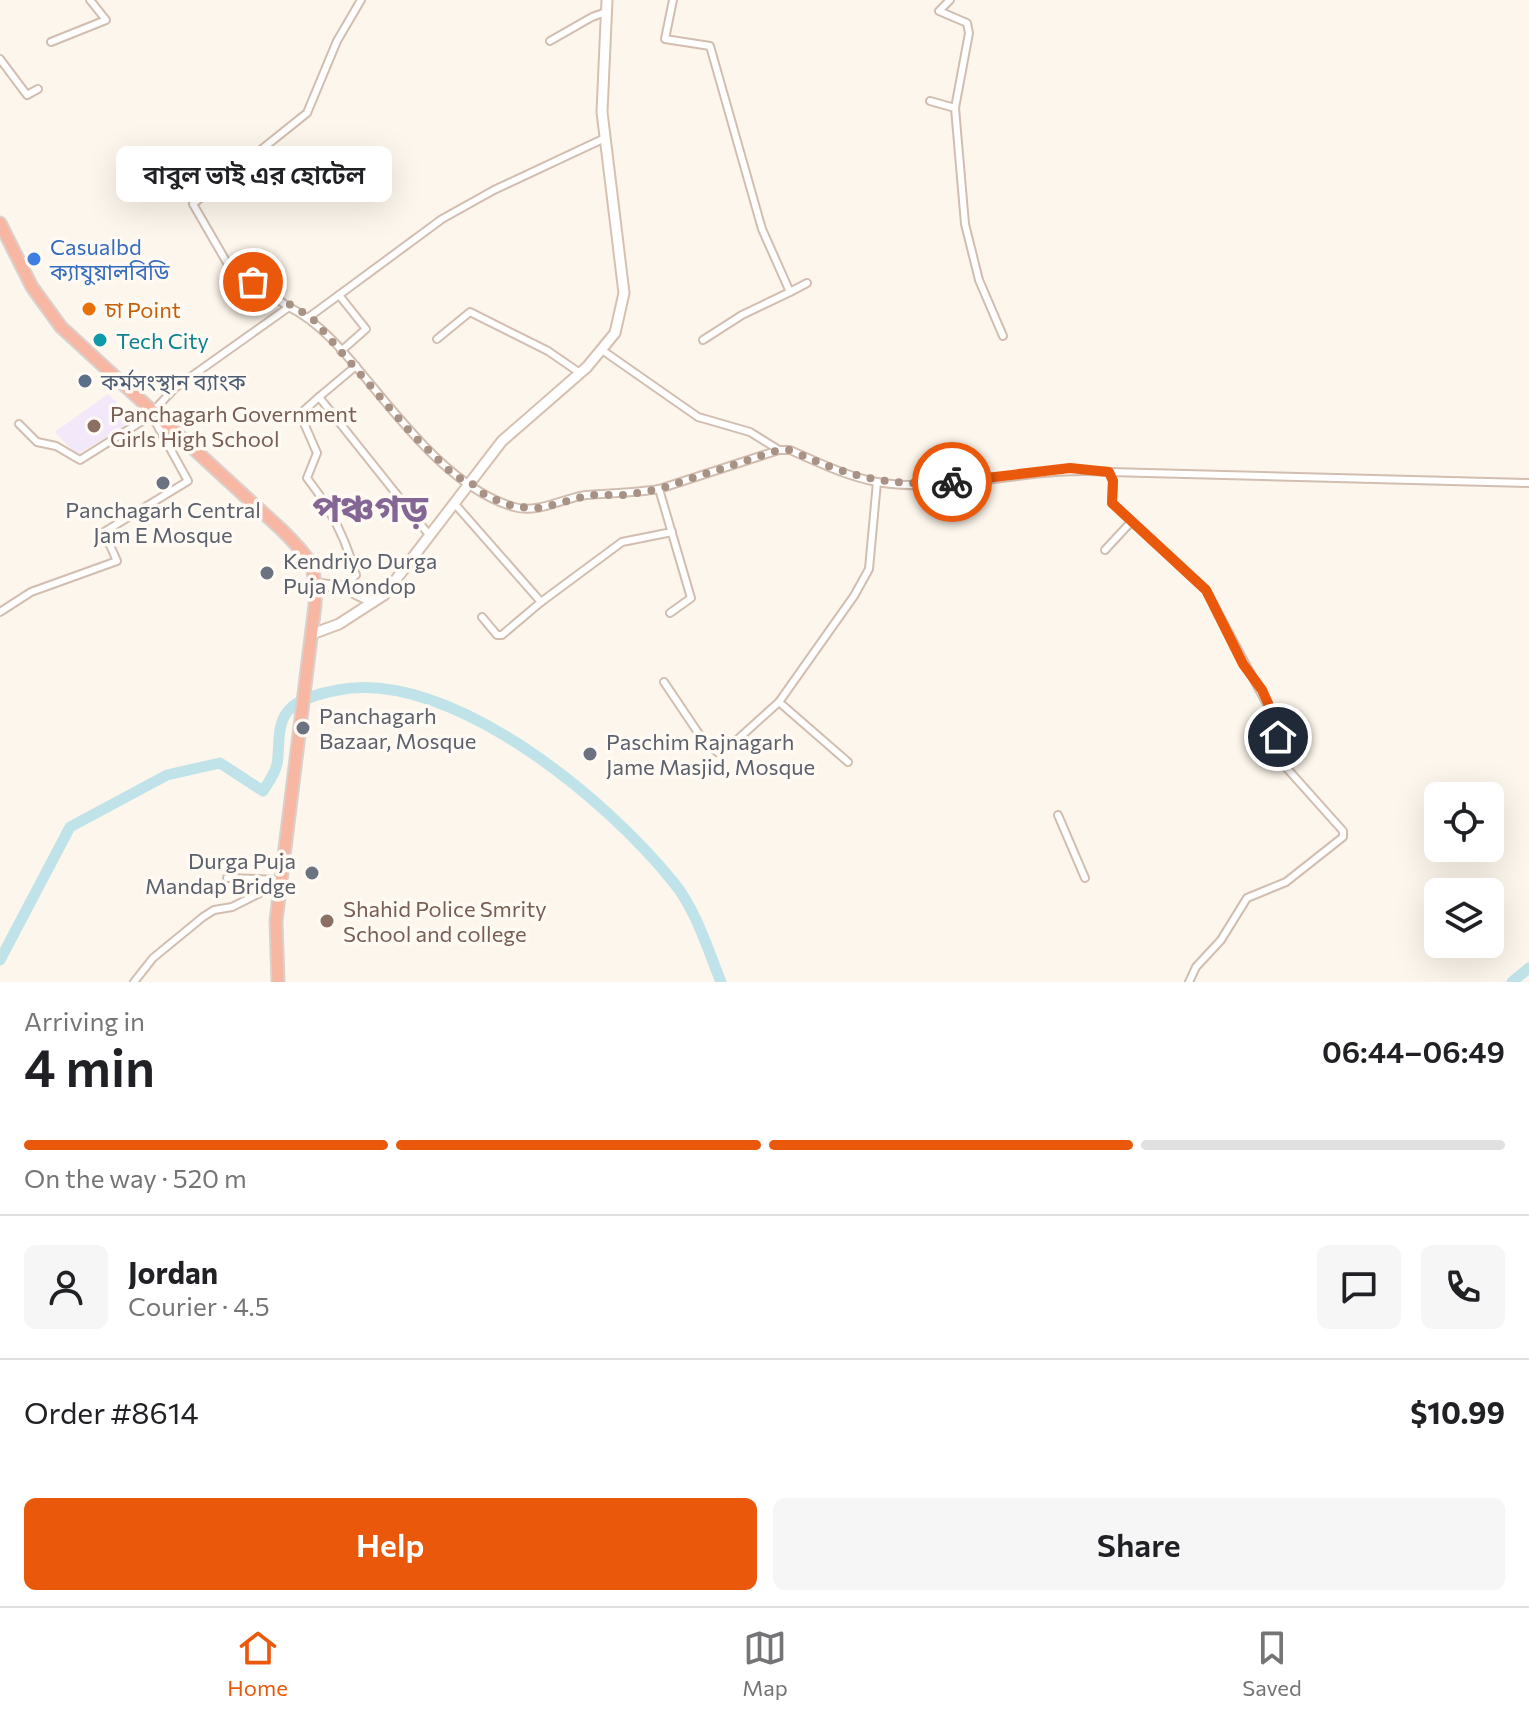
<!DOCTYPE html>
<html lang="en">
<head>
<meta charset="utf-8">
<style>
	:root { --surface:#fff; --page:#f6f6f6; --text:#202124; --muted:#757577; --line:#e0e0e0; --accent:#ea580c }
	body { margin:0; font-family:Commissioner,"Noto Sans Bengali",sans-serif; background:var(--page); color:var(--text); height:100vh; display:flex; flex-direction:column; font-size:30px; white-space:nowrap }
	* { box-sizing:border-box; margin:0 }
	p { font-size:26px; color:var(--muted) }
	.icon { flex:none; width:44px; height:44px; fill:none; stroke:currentColor; stroke-width:2; stroke-linecap:round; stroke-linejoin:round }
	.map { position:relative; height:982px; overflow:hidden }
	.side { display:flex; flex-direction:column; background:var(--surface); flex:1 }
	.side>* { flex:none }
	.tools { position:absolute; left:1424px; top:782px; display:grid; gap:16px }
	.tools a { display:grid; place-items:center; width:80px; height:80px; border-radius:12px; background:var(--surface); box-shadow:0 8px 32px #0002; font-size:40px }
	.pin { position:absolute; display:grid; place-items:center; width:68px; height:68px; color:#fff; margin:-34px; border:4px solid #fff; border-radius:50%; box-shadow:0 2px 8px #0007 }
	.courier { position:absolute; display:grid; place-items:center; width:80px; height:80px; margin:-40px; border:6px solid #ea580c; border-radius:50%; background:#fff; color:#222; box-shadow:0 2px 10px #0007 }
	.bubble { position:absolute; height:56px; border-radius:12px; background:var(--surface); box-shadow:0 8px 32px #0002; font-size:26px; font-weight:600; line-height:56px; text-align:center }
	.overview em { font-style:normal; font-weight:600 }
	.overview div { display:flex; flex-direction:column-reverse }
	.overview { display:flex; align-items:center; justify-content:space-between; height:136px; padding:0 24px }
	h1 { font-size:52px; font-weight:600; line-height:60px }
	.bar { display:grid; grid-template-columns:repeat(4,1fr); gap:12px 8px; align-content:center; height:96px; padding:0 24px }
	.bar i { height:10px; border-radius:6px; background:var(--line) }
	.bar .on { background:var(--accent) }
	.bar p { grid-column:span 4 }
	.line { display:flex; align-items:center; gap:20px; padding:0 24px; border-top:2px solid var(--line) }
	.line div { flex:1 }
	.round { display:grid; place-items:center; flex:none; width:84px; height:84px; border-radius:12px; background:var(--page) }
	.primary-button { display:flex; gap:16px; margin-top:auto; padding:16px 24px }
	.primary-button a { flex:1; height:92px; border-radius:12px; background:var(--accent); color:#fff; font-size:32px; font-weight:600; line-height:92px; text-align:center }
	.primary-button a+a { background:var(--page); color:var(--text) }
	.tab-bar { display:flex; justify-content:space-around; align-items:center; height:112px; border-top:2px solid var(--line); background:var(--surface); font-size:22px; color:var(--muted) }
	.tab-bar a { display:grid; justify-items:center; gap:4px }
	.tab-bar .on { color:var(--accent) }
	.map>svg:first-child { display:block }
	.education { fill:#f3e8fa }
	.lines { fill:none; stroke-linecap:round; stroke-linejoin:round }
	.river { stroke:#bfe3e8; stroke-width:11 }
	.street-casing { stroke:#d1beb0; stroke-width:10 }
	.secondary-casing { stroke:#d6c0b0; stroke-width:13 }
	.highway-casing { stroke:#dad1cd; stroke-width:15 }
	.street { stroke:#fff; stroke-width:6 }
	.secondary { stroke:#fff; stroke-width:9 }
	.highway { stroke:#f7b7a3; stroke-width:11 }
	.done { stroke:#a89285; stroke-width:8; stroke-dasharray:0 14.4 }
	.route { stroke:#ea580c; stroke-width:10 }
	.shop-dot { fill:#3f7fe0; stroke:#fffaf3; stroke-width:3 }
	.food-dot { fill:#e8710a; stroke:#fffaf3; stroke-width:3 }
	.culture-dot { fill:#0f9aa8; stroke:#fffaf3; stroke-width:3 }
	.service-dot { fill:#5c6f8a; stroke:#fffaf3; stroke-width:3 }
	.education-dot { fill:#8d6e63; stroke:#fffaf3; stroke-width:3 }
	.worship-dot { fill:#6b7280; stroke:#fffaf3; stroke-width:3 }
	.labels { text-anchor:middle; dominant-baseline:central; stroke-width:7; stroke-linejoin:round; paint-order:stroke }
	.shop-label { font-size:22px; fill:#366cbe; stroke:#fffaf3; text-anchor:start }
	.food-label { font-size:22px; fill:#c56008; stroke:#fffaf3; text-anchor:start }
	.culture-label { font-size:22px; fill:#0d838f; stroke:#fffaf3; text-anchor:start }
	.service-label { font-size:22px; fill:#4e5e75; stroke:#fffaf3; text-anchor:start }
	.education-label { font-size:22px; fill:#785e54; stroke:#fffaf3; text-anchor:start }
	.worship-label { font-size:22px; fill:#5b616d; stroke:#fffaf3; text-anchor:start }
	.town-label { font-size:38px; font-weight:bold; fill:#846695; stroke:#fffaf3 }
</style>
</head>
<body>
<div class="map">
<svg width="1529" height="982" viewBox="0 0 1529 982">
	<rect width="100%" height="100%" fill="#fdf6ec"/>
	<path class="education" d="M108 394 134 420 77 455 55 432Z"/>
	<g class="lines">
		<g class="river">
			<path d="M0 960 70 827 167 775 220 763 263 791C268 783 275 774 277 764 280 748 276 725 288 711 299 698 322 693 338 690 450 668 608 800 674 883 696 910 708 950 721 982"/>
			<path d="M1512 982 1529 968"/>
		</g>
		<defs>
			<g id="street">
				<path d="M673 0 665 39 710 46 762 229 790 292 807 283"/>
				<path d="M550 41 592 17 606 12"/>
				<path d="M51 42 106 20 90 0"/>
				<path d="M0 59 27 95 38 89"/>
				<path d="M930 101 955 108 969 33 967 23 939 11 950 0"/>
				<path d="M955 108 965 224 979 280 1003 336"/>
				<path d="M339 295 442 219 494 190 605 138"/>
				<path d="M289 307 230 268 193 204 307 113 337 41 361 0"/>
				<path d="M309 317 339 295 366 329 341 351"/>
				<path d="M437 339 470 312 548 351 580 373"/>
				<path d="M703 340 742 315 790 292"/>
				<path d="M602 350 698 417 750 432 779 450"/>
				<path d="M356 366 319 397 430 536"/>
				<path d="M319 397 300 414 317 453 307 478C330 507 346 539 356 575L342 587"/>
				<path d="M19 424 37 442 56 446 80 460 155 413"/>
				<path d="M1109 472 1529 483"/>
				<path d="M659 489 779 450H790C817 462 848 477 877 482 954 495 1032 465 1109 472L1113 481 1112 503 1206 590 1277 723 1275 755 1343 831V837L1286 882 1247 898 1221 940 1196 967 1189 982"/>
				<path d="M454 503 541 602 622 542 672 532"/>
				<path d="M1105 550 1131 522"/>
				<path d="M0 612 31 592 117 561 104 532 188 481 156 423 155 409 175 388 289 307C321 323 345 353 368 381 406 427 455 490 514 507 538 514 563 498 586 495 611 493 634 493 659 489L691 598 670 613"/>
				<path d="M482 617 497 635H502L541 602"/>
				<path d="M664 682 699 734 717 752 738 739 779 702 854 596 869 569 877 482"/>
				<path d="M779 702 848 762"/>
				<path d="M1058 815 1085 878"/>
				<path d="M227 878 280 880"/>
				<path d="M134 982 153 958 203 917 214 910 232 907 280 883"/>
			</g>
			<g id="secondary">
				<path d="M316 584 342 587 373 602 384 595 502 441 587 367 615 333 624 293 602 112 607 0"/>
				<path d="M312 634 339 624 373 602"/>
			</g>
			<path id="highway" d="M0 223 32 287 61 327 283 531C310 559 317 564 315 605L276 921 278 982"/>
		</defs>
		<use href="#street" class="street-casing"/>
		<use href="#secondary" class="secondary-casing"/>
		<use href="#highway" class="highway-casing"/>
		<use href="#street" class="street"/>
		<use href="#secondary" class="secondary"/>
		<use href="#highway" class="highway"/>
	</g>
	<g class="lines">
		<path class="done" d="M253 282 312 318 412 434 456 477 469 481 486 496 515 507 541 508 589 495H626L659 489 779 450H790C850 477 887 487 952 482"/>
		<path class="route" d="M952 482 1070 468 1109 472 1113 481 1112 503 1206 590 1243 664 1262 690 1277 723 1278 737"/>
	</g>
	<circle class="shop-dot" cx="34" cy="259" r="8"/>
	<circle class="food-dot" cx="89" cy="309" r="8"/>
	<circle class="culture-dot" cx="100" cy="340" r="8"/>
	<circle class="service-dot" cx="85" cy="381" r="8"/>
	<g class="education-dot">
		<circle cx="94" cy="426" r="8"/>
		<circle cx="327" cy="921" r="8"/>
	</g>
	<g class="worship-dot">
		<circle cx="163" cy="483" r="8"/>
		<circle cx="267" cy="573" r="8"/>
		<circle cx="303" cy="728" r="8"/>
		<circle cx="590" cy="754" r="8"/>
		<circle cx="312" cy="873" r="8"/>
	</g>
	<g class="labels">
		<g class="shop-label">
			<text x="50" y="246">Casualbd<tspan x="50" dy="25">ক্যাযুয়ালবিডি</tspan></text>
		</g>
		<g class="food-label">
			<text x="105" y="309">চা Point</text>
		</g>
		<g class="culture-label">
			<text x="116" y="340">Tech City</text>
		</g>
		<g class="service-label">
			<text x="101" y="381">কর্মসংস্থান ব্যাংক</text>
		</g>
		<g class="education-label">
			<text x="110" y="413">Panchagarh Government<tspan x="110" dy="25">Girls High School</tspan></text>
			<text x="343" y="908">Shahid Police Smrity<tspan x="343" dy="25">School and college</tspan></text>
		</g>
		<g class="worship-label">
			<text x="163" y="509" text-anchor="middle">Panchagarh Central<tspan x="163" dy="25">Jam E Mosque</tspan></text>
			<text x="283" y="560">Kendriyo Durga<tspan x="283" dy="25">Puja Mondop</tspan></text>
			<text x="319" y="715">Panchagarh<tspan x="319" dy="25">Bazaar, Mosque</tspan></text>
			<text x="606" y="741">Paschim Rajnagarh<tspan x="606" dy="25">Jame Masjid, Mosque</tspan></text>
			<text x="296" y="860" text-anchor="end">Durga Puja<tspan x="296" dy="25">Mandap Bridge</tspan></text>
		</g>
		<g class="town-label">
			<text x="370" y="506">পঞ্চগড়</text>
		</g>
	</g>
</svg>
<div class="tools">
<a><svg class="icon" aria-label="locate" viewBox="0 0 24 24"><circle cx="12" cy="12" r="6"/><path d="M12 2v4M12 18v4M2 12h4M18 12h4"/></svg></a>
<a><svg class="icon" aria-label="layers" viewBox="0 0 24 24"><path d="M12 4l9 5-9 5-9-5zM3 14l9 5 9-5"/></svg></a>
</div>
<div class="pin" style="left:253px;top:282px;background:#ea580c"><svg class="icon" aria-label="bag" viewBox="0 0 24 24"><path d="M5 8h14l-1 12H6zM9 8a3 3 0 0 1 6 0"/></svg></div>
<div class="pin" style="left:1278px;top:737px;background:#1f2937"><svg class="icon" aria-label="home" viewBox="0 0 24 24"><path d="M3 11l9-7 9 7M6 9v11h12V9"/></svg></div>
<div class="courier" style="left:952px;top:482px"><svg class="icon" aria-label="bike" viewBox="0 0 24 24"><circle cx="6" cy="16" r="4"/><circle cx="18" cy="16" r="4"/><path d="M6 16l4-8h5l3 8M10 8l3 8H6M13 5h3"/></svg></div>
<div class="bubble" style="left:116px;top:146px;width:276px">বাবুল ভাই এর হোটেল</div>
</div>
<section class="side">
<div class="overview"><div><h1>4 min</h1><p>Arriving in</p></div><em>06:44–06:49</em></div>
<div class="bar"><i class="on"></i><i class="on"></i><i class="on"></i><i></i><p>On the way · 520 m</p></div>
<div class="line" style="height:144px"><a class="round"><svg class="icon" aria-label="person" viewBox="0 0 24 24"><circle cx="12" cy="8" r="4"/><path d="M4 21q1-7 8-7t8 7"/></svg></a><div><b>Jordan</b><p>Courier · 4.5</p></div><a class="round"><svg class="icon" aria-label="chat" viewBox="0 0 24 24"><path d="M4 5h16v11H9l-5 4z"/></svg></a><a class="round"><svg class="icon" aria-label="phone" viewBox="0 0 24 24"><path d="M5 4h4l2 5-3 2q2 4 5 5l2-3 5 2v4C11 20 4 13 5 4z"/></svg></a></div>
<div class="line" style="height:104px"><div>Order #8614</div><b>$10.99</b></div>
<div class="primary-button"><a>Help</a><a>Share</a></div>
</section>
<nav class="tab-bar">
<a class="on"><svg class="icon" aria-label="home" viewBox="0 0 24 24"><path d="M3 11l9-7 9 7M6 9v11h12V9"/></svg>Home</a>
<a><svg class="icon" aria-label="map" viewBox="0 0 24 24"><path d="M3 6l6-2 6 2 6-2v14l-6 2-6-2-6 2zM9 4v14M15 6v14"/></svg>Map</a>
<a><svg class="icon" aria-label="saved" viewBox="0 0 24 24"><path d="M7 4h10v16l-5-4-5 4z"/></svg>Saved</a>
</nav>
</body>
</html>
